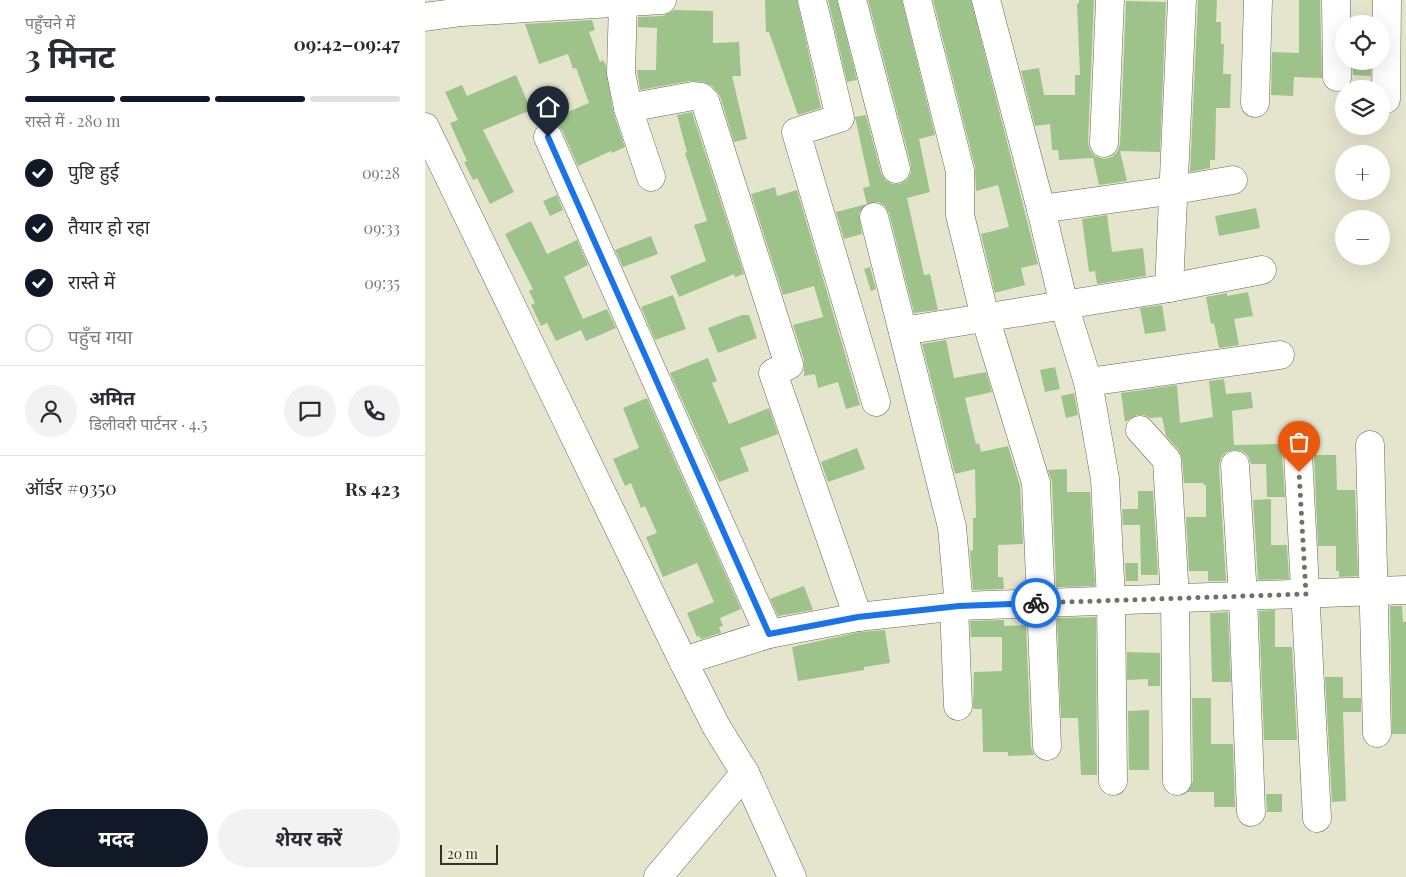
<!DOCTYPE html>
<html lang="hi">
<head>
<meta charset="utf-8">
<style>
	:root { --surface:#fff; --page:#f2f2f3; --text:#2b2b33; --muted:#7c7c81; --line:#e1e1e2; --accent:#111827 }
	body { margin:0; font-family:"Playfair Display","Noto Sans Devanagari",serif; background:var(--page); color:var(--text); height:100vh; display:flex; flex-direction:column; font-size:19px; white-space:nowrap }
	* { box-sizing:border-box; margin:0 }
	p { font-size:16px; color:var(--muted) }
	.icon { flex:none; width:28px; height:28px; fill:none; stroke:currentColor; stroke-width:2; stroke-linecap:round; stroke-linejoin:round }
	.map { position:relative; flex:1; overflow:hidden }
	.sheet { display:flex; flex-direction:column; background:var(--surface); width:425px }
	.sheet>* { flex:none }
	.buttons { position:absolute; left:910px; top:15px; display:grid; gap:10px }
	.buttons a { display:grid; place-items:center; width:55px; height:55px; border-radius:50%; background:var(--surface); box-shadow:0 5px 20px #0002; font-size:25px }
	.scale { position:absolute; left:15px; bottom:12px; width:58px; box-sizing:border-box; padding-left:5px; border:2px solid #32322a; border-top:0; font-size:14px; line-height:18px; white-space:nowrap; color:#32322a; -webkit-text-stroke:4px #f2f2db; paint-order:stroke }
	.pin { position:absolute; display:grid; place-items:center; width:42px; height:42px; color:#fff; margin:-51px -21px; border-radius:50% 50% 50% 0; rotate:-45deg; box-shadow:0 0 5px #0007 }
	.pin .icon { rotate:45deg }
	.courier { position:absolute; display:grid; place-items:center; width:50px; height:50px; margin:-25px; border:4px solid #1a73e8; border-radius:50%; background:#fff; color:#222; box-shadow:0 1px 6px #0007 }
	.summary em { font-style:normal; font-weight:700 }
	.summary div { display:flex; flex-direction:column-reverse }
	.summary { display:flex; align-items:center; justify-content:space-between; height:85px; padding:0 25px }
	h1 { font-size:32px; font-weight:700; line-height:38px }
	.bar { display:grid; grid-template-columns:repeat(4,1fr); gap:8px 5px; align-content:center; height:60px; padding:0 25px }
	.bar i { height:6px; border-radius:4px; background:var(--line) }
	.bar .current { background:var(--accent) }
	.bar p { grid-column:span 4 }
	.line { display:flex; align-items:center; gap:12px; padding:0 25px; border-top:1px solid var(--line) }
	.line div { flex:1 }
	.round { display:grid; place-items:center; flex:none; width:52px; height:52px; border-radius:26px; background:var(--page) }
	ol { padding:0 25px; list-style:none }
	li { display:flex; align-items:center; gap:15px; height:55px }
	li p { margin-inline-start:auto }
	li .icon { padding:5px; border-radius:50%; background:var(--accent); color:#fff; stroke-width:4 }
	li:last-child { color:var(--muted) }
	li i { width:28px; height:28px; border:2px solid var(--line); border-radius:50% }
	.button { display:flex; gap:10px; margin-top:auto; padding:10px 25px }
	.button a { flex:1; height:58px; border-radius:30px; background:var(--accent); color:#fff; font-size:20px; font-weight:700; line-height:58px; text-align:center }
	.button a+a { background:var(--page); color:var(--text) }
	main { display:flex; flex:1; min-height:0 }
	.map>svg:first-child { display:block }
	.building { fill:#9ec38a }
	.lines { fill:none; stroke-linecap:round; stroke-linejoin:round }
	.minor-casing { stroke:#686754; stroke-width:29 }
	.minor { stroke:#fff; stroke-width:28 }
	.done { stroke:#717163; stroke-width:5; stroke-dasharray:0 9 }
	.route { stroke:#1a73e8; stroke-width:6 }
</style>
</head>
<body>
<main>
<section class="sheet">
<div class="summary"><div><h1>3 मिनट</h1><p>पहुँचने में</p></div><em>09:42–09:47</em></div>
<div class="bar"><i class="current"></i><i class="current"></i><i class="current"></i><i></i><p>रास्ते में · 280 m</p></div>
<ol>
<li><svg class="icon" aria-label="check" viewBox="0 0 24 24"><path d="M5 12l5 5 9-10"/></svg>पुष्टि हुई<p>09:28</p></li>
<li><svg class="icon" aria-label="check" viewBox="0 0 24 24"><path d="M5 12l5 5 9-10"/></svg>तैयार हो रहा<p>09:33</p></li>
<li><svg class="icon" aria-label="check" viewBox="0 0 24 24"><path d="M5 12l5 5 9-10"/></svg>रास्ते में<p>09:35</p></li>
<li><i></i>पहुँच गया</li>
</ol>
<div class="line" style="height:90px"><a class="round"><svg class="icon" aria-label="person" viewBox="0 0 24 24"><circle cx="12" cy="8" r="4"/><path d="M4 21q1-7 8-7t8 7"/></svg></a><div><b>अमित</b><p>डिलीवरी पार्टनर · 4.5</p></div><a class="round"><svg class="icon" aria-label="chat" viewBox="0 0 24 24"><path d="M4 5h16v11H9l-5 4z"/></svg></a><a class="round"><svg class="icon" aria-label="phone" viewBox="0 0 24 24"><path d="M5 4h4l2 5-3 2q2 4 5 5l2-3 5 2v4C11 20 4 13 5 4z"/></svg></a></div>
<div class="line" style="height:65px"><div>ऑर्डर #9350</div><b>Rs 423</b></div>
<div class="button"><a>मदद</a><a>शेयर करें</a></div>
</section>
<div class="map">
<svg width="981" height="877" viewBox="0 0 981 877">
	<rect width="100%" height="100%" fill="#e5e5ce"/>
	<g class="building">
		<path d="M340 0H372L396 108 373 115 344 32H341Z"/>
		<path d="M403 0H412L432 80 422 82Z"/>
		<path d="M443 0H477L510 135 494 139 505 192 482 198 499 275 505 274 513 310 489 313 464 213 460 206 454 202 442 204 438 188 445 186 430 117 441 115 456 173 460 180 467 184H475L482 180 486 173V165Z"/>
		<path d="M508 0H546L613 264 596 268 600 285 570 293 556 234 584 227 573 185 551 191 550 167Z"/>
		<path d="M654 0H669L663 142 665 150 670 156 679 159 687 157 692 152 695 144 701 1 741 2 735 152 695 151 702 181 674 185 668 158 634 160 633 150H627L625 124 610 126 596 71 614 68 619 95H650V75H655L652 4 654 3Z"/>
		<path d="M773 0H792L791 22H796V44H799L798 74H806L805 108H791L790 160H785V168L765 172Z"/>
		<path d="M874 0H895L897 78 869 77 868 96 846 95 847 52 874 53Z"/>
		<path d="M249 10 288 11V43L314 42 316 76H307L322 139 309 142 295 96 287 86 279 82 265 81 215 90 212 70H231L232 28 213 27V17L238 16Z"/>
		<path d="M167 20 170 30 164 32 175 62 178 60 181 66 188 111 200 147 187 153 186 151 153 166 137 130 132 124 122 121 164 103 151 68 148 69 143 54 114 64 100 24Z"/>
		<path d="M927 61H946V76L928 75Z"/>
		<path d="M91 75 106 110 58 130 89 192 65 204 52 178 48 180 39 162 42 161 25 123 33 120 20 92 37 85 42 96Z"/>
		<path d="M267 112 319 274 310 277 309 274 254 297 245 276 281 261 269 225 282 221 260 153 262 152 252 115Z"/>
		<path d="M350 187 352 196 372 190 435 405 421 409 413 382 393 388 390 374 379 376V360L368 325 398 317 389 286 358 295 326 194Z"/>
		<path d="M132 195 138 210 125 216 118 201Z"/>
		<path d="M442 204 434 213 437 234 419 239 411 212Z"/>
		<path d="M831 208 835 228 794 236 790 216Z"/>
		<path d="M682 215 687 252 718 248 721 276 672 284 670 271 664 272 657 219Z"/>
		<path d="M106 221 122 254 152 240 163 265 139 277 158 319 182 309 191 328 161 341 156 330 131 341 122 323 116 326 106 305 110 303 104 291 108 289 80 234Z"/>
		<path d="M226 236 233 254 198 267 190 250Z"/>
		<path d="M445 267 451 289 446 291 439 269Z"/>
		<path d="M823 292 828 316 809 319 814 345 794 348 789 323 786 324 781 297 802 293V296Z"/>
		<path d="M248 295 261 329 230 340 216 307Z"/>
		<path d="M737 305 741 331 720 334 715 308Z"/>
		<path d="M317 315H324L332 338 293 353 283 328Z"/>
		<path d="M521 340 529 378 561 372 567 392 540 398 551 444 554 443 556 452 583 446 595 486 598 544 573 545V577H578L579 589 548 590 545 551 548 550V518H551L550 469 530 474 497 344Z"/>
		<path d="M283 358 292 381 287 383 304 424 344 408 353 434 315 448 324 471 294 482 245 373Z"/>
		<path d="M630 367 635 389 620 392 615 370Z"/>
		<path d="M799 379 801 394 826 392 828 408 807 411 809 445 861 444 857 455 860 497H842L841 464H826L823 456 817 451 809 450 801 452 796 458 794 466 801 581H783V571H764L761 517H781V485H779L778 483H759L757 458 754 450 741 436 737 417 725 418 719 415H712L700 422 696 393 752 385 755 423 788 417 784 381Z"/>
		<path d="M649 393 653 415 641 418 636 396Z"/>
		<path d="M222 398 316 609 295 618 298 626 294 627 296 633 276 639 274 636 272 637 262 613 289 602 272 563 238 577 221 537 232 533 220 506 216 508 206 483 200 486 188 459 214 448 198 408Z"/>
		<path d="M432 448 440 469 403 482 396 462Z"/>
		<path d="M889 455H911L912 490H930L933 576 914 577V571H911V546H893Z"/>
		<path d="M642 469V492H665L670 586 631 587 627 482 623 470Z"/>
		<path d="M713 491H728L733 575H716L715 525H698L697 509H713Z"/>
		<path d="M846 499V545H862L864 579 833 580 828 500Z"/>
		<path d="M700 563H713V581H701Z"/>
		<path d="M379 586 388 610 353 616 345 599Z"/>
		<path d="M965 606H977L978 622H981V734H967Z"/>
		<path d="M850 610V647H867L872 740H839L834 611Z"/>
		<path d="M803 612 806 682H787L785 613Z"/>
		<path d="M671 617 672 775H656L653 718H636L632 618Z"/>
		<path d="M579 620V626L601 625 606 747 609 755 583 756V752H558L557 709H548L549 672 577 671V637H546L545 621Z"/>
		<path d="M460 630 465 663 439 667V670L373 681 367 647 435 632Z"/>
		<path d="M702 652 735 653V686H723V679L702 680Z"/>
		<path d="M900 677H918V698H936V712H918L921 801 907 802Z"/>
		<path d="M767 698H786V744H808L810 807H789V792H762L768 781Z"/>
		<path d="M724 710V770H704L703 711Z"/>
		<path d="M841 794H857V812H842Z"/>
	</g>
	<g class="lines">
		<defs>
			<g id="minor">
				<path d="M387 0 415 118 371 132 451 402"/>
				<path d="M427 0 471 169"/>
				<path d="M492 0 535 171V215L560 317 611 483 622 746"/>
				<path d="M561 0 616 209 639 305 663 382 680 479 686 600 688 781"/>
				<path d="M911 0 912 77"/>
				<path d="M198 2 196 73 203 108 226 177"/>
				<path d="M0 17 37 12 237 0"/>
				<path d="M961 99 962 0"/>
				<path d="M830 103 833 0"/>
				<path d="M203 108 268 96 276 97 280 101 364 365 348 373 433 617"/>
				<path d="M0 127 258 661 291 726 320 773 367 877"/>
				<path d="M123 137 344 634"/>
				<path d="M679 143 685 0"/>
				<path d="M616 209 750 190 808 180"/>
				<path d="M449 217 527 527 534 606"/>
				<path d="M744 288 757 0"/>
				<path d="M478 331 744 288 837 270"/>
				<path d="M663 382 855 355"/>
				<path d="M715 430 742 460 750 599 752 781"/>
				<path d="M945 445 952 733"/>
				<path d="M873 454 892 818"/>
				<path d="M810 465 818 597 826 812"/>
				<path d="M529 606 533 706"/>
				<path d="M258 661 344 634 433 617 534 606 981 590"/>
				<path d="M233 877 320 773"/>
			</g>
		</defs>
		<use href="#minor" class="minor-casing"/>
		<use href="#minor" class="minor"/>
	</g>
	<g class="lines">
		<path class="done" d="M611 603 881 594 874 472"/>
		<path class="route" d="M123 137 344 634 433 617 534 606 611 603"/>
	</g>
</svg>
<div class="buttons">
<a><svg class="icon" aria-label="locate" viewBox="0 0 24 24"><circle cx="12" cy="12" r="6"/><path d="M12 2v4M12 18v4M2 12h4M18 12h4"/></svg></a>
<a><svg class="icon" aria-label="layers" viewBox="0 0 24 24"><path d="M12 4l9 5-9 5-9-5zM3 14l9 5 9-5"/></svg></a>
<a>+</a>
<a>−</a>
</div>
<div class="scale">20 m</div>
<div class="pin" style="left:874px;top:472px;background:#ea580c"><svg class="icon" aria-label="bag" viewBox="0 0 24 24"><path d="M5 8h14l-1 12H6zM9 8a3 3 0 0 1 6 0"/></svg></div>
<div class="pin" style="left:123px;top:137px;background:#1f2937"><svg class="icon" aria-label="home" viewBox="0 0 24 24"><path d="M3 11l9-7 9 7M6 9v11h12V9"/></svg></div>
<div class="courier" style="left:611px;top:603px"><svg class="icon" aria-label="bike" viewBox="0 0 24 24"><circle cx="6" cy="16" r="4"/><circle cx="18" cy="16" r="4"/><path d="M6 16l4-8h5l3 8M10 8l3 8H6M13 5h3"/></svg></div>
</div>
</main>
</body>
</html>
